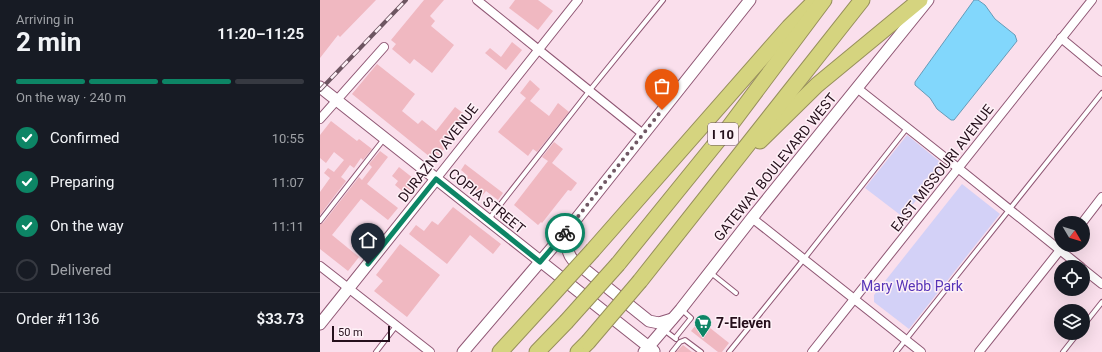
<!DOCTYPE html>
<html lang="en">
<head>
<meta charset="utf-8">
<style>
	:root { --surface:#171b24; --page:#20242c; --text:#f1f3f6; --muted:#9ea1a6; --line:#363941; --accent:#0d8565 }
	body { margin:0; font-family:Roboto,sans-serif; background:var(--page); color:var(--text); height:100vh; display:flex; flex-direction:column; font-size:15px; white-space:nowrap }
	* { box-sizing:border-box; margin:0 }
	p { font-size:13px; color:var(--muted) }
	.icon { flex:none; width:22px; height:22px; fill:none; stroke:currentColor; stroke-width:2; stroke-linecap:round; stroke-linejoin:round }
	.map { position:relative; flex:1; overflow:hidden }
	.details { display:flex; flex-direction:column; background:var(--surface); width:320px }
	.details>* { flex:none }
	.needle { width:26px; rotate:128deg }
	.controls { position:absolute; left:734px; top:216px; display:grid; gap:8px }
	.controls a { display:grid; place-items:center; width:36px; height:36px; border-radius:50%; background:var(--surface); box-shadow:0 4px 16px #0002; font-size:20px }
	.scale { position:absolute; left:12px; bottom:10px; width:58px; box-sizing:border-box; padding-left:4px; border:2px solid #250f1b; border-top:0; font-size:11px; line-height:14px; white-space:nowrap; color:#250f1b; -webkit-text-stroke:3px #fef1f7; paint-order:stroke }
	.pin { position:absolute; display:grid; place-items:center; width:34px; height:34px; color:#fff; margin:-41px -17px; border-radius:50% 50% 50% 0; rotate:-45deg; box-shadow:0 0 4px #0007 }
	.pin .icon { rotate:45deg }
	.courier { position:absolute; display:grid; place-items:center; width:40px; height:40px; margin:-20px; border:3px solid #0d8565; border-radius:50%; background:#fff; color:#222; box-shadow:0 1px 5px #0007 }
	.overview em { font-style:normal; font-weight:700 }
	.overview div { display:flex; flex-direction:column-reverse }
	.overview { display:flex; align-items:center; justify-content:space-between; height:68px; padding:0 16px }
	h1 { font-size:26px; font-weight:700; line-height:30px }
	.bar { display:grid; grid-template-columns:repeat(4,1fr); gap:6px 4px; align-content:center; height:48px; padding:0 16px }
	.bar i { height:5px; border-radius:3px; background:var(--line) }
	.bar .current { background:var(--accent) }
	.bar p { grid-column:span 4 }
	.line { display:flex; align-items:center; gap:10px; padding:0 16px; border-top:1px solid var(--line) }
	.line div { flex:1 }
	ol { padding:0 16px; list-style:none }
	li { display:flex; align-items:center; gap:12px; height:44px }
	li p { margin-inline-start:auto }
	li .icon { padding:4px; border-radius:50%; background:var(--accent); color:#fff; stroke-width:4 }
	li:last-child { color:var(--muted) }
	li i { width:22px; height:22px; border:2px solid var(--line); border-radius:50% }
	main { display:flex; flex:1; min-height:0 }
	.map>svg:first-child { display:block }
	.green { fill:#d3d1f7 }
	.water { fill:#82d7fc; stroke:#669bb8 }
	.building { fill:#f0b8c1 }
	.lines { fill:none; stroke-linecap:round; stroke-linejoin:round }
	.lane-casing { stroke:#8f5774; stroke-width:6 }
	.street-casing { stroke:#8f5774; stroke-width:10 }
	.secondary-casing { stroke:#8f5774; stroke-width:13 }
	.highway-casing { stroke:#978f5c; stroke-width:17 }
	.lane { stroke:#fff; stroke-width:4 }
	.street { stroke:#fff; stroke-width:8 }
	.secondary { stroke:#fff; stroke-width:11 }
	.highway { stroke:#d5d47f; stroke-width:15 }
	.rail-casing { stroke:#6d5561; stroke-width:4 }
	.rail { stroke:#fef1f7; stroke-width:2.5; stroke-dasharray:8; stroke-linecap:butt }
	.highway-bridge-casing { stroke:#978f5c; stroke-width:17; stroke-linecap:butt }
	.highway-bridge { stroke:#d5d47f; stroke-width:15 }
	.done { stroke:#705864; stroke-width:4; stroke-dasharray:0 7.2 }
	.route { stroke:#0d8565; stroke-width:5 }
	.labels { text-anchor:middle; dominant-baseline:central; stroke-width:3; stroke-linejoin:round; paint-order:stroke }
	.shield { fill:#fef1f7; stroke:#66535d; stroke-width:1 }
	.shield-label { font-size:13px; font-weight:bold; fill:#250f1b }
	.street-label { font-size:14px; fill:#250f1b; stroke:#fef1f7 }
	.park-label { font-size:14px; fill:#5634b7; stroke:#fef1f7 }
	.poi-label { font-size:14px; font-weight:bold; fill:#250f1b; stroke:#fef1f7; text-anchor:start }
</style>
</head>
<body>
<main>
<section class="details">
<div class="overview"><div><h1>2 min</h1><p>Arriving in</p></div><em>11:20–11:25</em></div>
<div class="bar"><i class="current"></i><i class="current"></i><i class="current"></i><i></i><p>On the way · 240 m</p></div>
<ol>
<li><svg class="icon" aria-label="check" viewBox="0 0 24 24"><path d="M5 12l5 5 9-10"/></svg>Confirmed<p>10:55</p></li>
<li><svg class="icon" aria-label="check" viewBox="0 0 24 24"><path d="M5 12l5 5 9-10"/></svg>Preparing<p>11:07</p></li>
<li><svg class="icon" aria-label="check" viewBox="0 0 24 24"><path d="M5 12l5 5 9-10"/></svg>On the way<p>11:11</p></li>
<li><i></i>Delivered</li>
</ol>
<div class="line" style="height:52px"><div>Order #1136</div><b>$33.73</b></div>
</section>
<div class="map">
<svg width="782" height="352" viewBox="0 0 782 352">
	<rect width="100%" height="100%" fill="#fadfec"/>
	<g class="green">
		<path d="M587 135 624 165 583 217 545 188Z"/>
		<path d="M642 184 680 214 589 329 554 302V295Z"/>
	</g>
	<path class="water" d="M654 0H658L665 5 675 19 695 35 697 41 634 120H631L617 109 610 98 595 85V82Z"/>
	<g class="building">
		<path d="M0 0H56L20 37 18 35 0 58Z"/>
		<path d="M104 0H124L110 16 115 21 111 26 134 45 112 73 94 59 90 64 72 49 76 44 71 40Z"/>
		<path d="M195 0H218L233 11 218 30 189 8Z"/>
		<path d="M192 42 202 50 186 70 165 53 170 48 181 57Z"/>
		<path d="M57 64 95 94 82 111 98 124 102 120 116 131 135 107 143 113 138 118 144 123 115 161 32 94Z"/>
		<path d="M210 80 220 89 210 101 229 116 238 103 249 112 217 152 213 149 208 156 178 132 206 98 200 93Z"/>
		<path d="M11 121 37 141 39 139 52 149 43 160 41 158 34 168 30 165 21 177 26 181 0 215V192L10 178 4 173 8 168 14 172 24 160 14 152 6 163 0 158V135Z"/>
		<path d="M234 142 243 149 232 163 257 183 251 191 248 190 222 223 221 222 218 225 194 205 228 161 222 157Z"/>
		<path d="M60 151 68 157 47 184 78 208 68 220 41 199 12 235 39 257 28 271 0 249V224L3 223 39 177 42 180 52 167 49 164Z"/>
		<path d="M145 164 183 193 178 200 166 191 162 196 144 181 148 176 141 170Z"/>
		<path d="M79 167 98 182 87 195 75 185 78 181 72 176Z"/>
		<path d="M133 207 181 244 173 254 150 235 127 264 89 234 96 225 104 231 112 221 118 225Z"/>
		<path d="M80 244 120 275 87 317 54 291 63 281 56 275Z"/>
		<path d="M380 320 409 343 402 352H398L371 331Z"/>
		<path d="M363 345 372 352H356Z"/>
	</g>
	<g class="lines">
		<defs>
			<g id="lane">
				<path d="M169 219 270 90 343 0"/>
				<path d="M0 221 64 139"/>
				<path d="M391 273 416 293"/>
				<path d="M763 326 782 302"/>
				<path d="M344 330 356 339"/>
				<path d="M355 338 371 318 361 309"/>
				<path d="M56 352 76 326"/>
				<path d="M352 352 360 342 365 340 381 352"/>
				<path d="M409 352 484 259 587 128"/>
				<path d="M576 352 782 93"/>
				<path d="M743 352 758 333"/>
			</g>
			<g id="street">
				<path d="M157 0 323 134"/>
				<path d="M741 38 782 72"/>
				<path d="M537 88 638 168 761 267"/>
				<path d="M0 119 64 47"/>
				<path d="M116 179 258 0"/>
				<path d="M432 218 601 352"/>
				<path d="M762 223 782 197"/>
				<path d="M0 266 110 352"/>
				<path d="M763 269 782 284"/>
				<path d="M492 352 772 0"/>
				<path d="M659 352 744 245"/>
			</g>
			<g id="secondary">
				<path d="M0 87 334 351"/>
				<path d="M249 228C247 240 245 251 253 260L329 321 339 323 352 319"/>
				<path d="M0 324 116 179"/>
				<path d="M143 352 249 228 430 0"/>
				<path d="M324 352 361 309 432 218 608 0"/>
			</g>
			<g id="highway">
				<path d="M440 141 497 85 600 0"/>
				<path d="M273 250 469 27 491 5"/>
				<path d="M298 264 409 127 504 0"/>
				<path d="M320 281 542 0"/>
				<path d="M180 352 223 305"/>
				<path d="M217 352 246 322"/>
				<path d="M258 352 268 342"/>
			</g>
		</defs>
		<use href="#lane" class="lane-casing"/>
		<use href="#street" class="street-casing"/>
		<use href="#secondary" class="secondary-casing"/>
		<use href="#highway" class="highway-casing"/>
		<use href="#lane" class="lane"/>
		<use href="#street" class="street"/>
		<use href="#secondary" class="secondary"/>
		<use href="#highway" class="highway"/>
		<defs>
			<path id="rail" d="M0 90 86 0"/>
		</defs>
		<use href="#rail" class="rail-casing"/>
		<use href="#rail" class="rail"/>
		<defs>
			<g id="highway-bridge">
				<path d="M223 305 273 250"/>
				<path d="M246 322 298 264"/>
				<path d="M268 342 320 281"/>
			</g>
		</defs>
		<use href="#highway-bridge" class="highway-bridge-casing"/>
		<use href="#highway-bridge" class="highway-bridge"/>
	</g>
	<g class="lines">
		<path class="done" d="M245 233 342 110"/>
		<path class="route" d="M48 264 116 179 220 262 245 233"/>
	</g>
	<defs>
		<symbol id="supermarket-pin" viewBox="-11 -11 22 30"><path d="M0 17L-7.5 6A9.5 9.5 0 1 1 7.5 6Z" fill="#0d8565" stroke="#fef1f7"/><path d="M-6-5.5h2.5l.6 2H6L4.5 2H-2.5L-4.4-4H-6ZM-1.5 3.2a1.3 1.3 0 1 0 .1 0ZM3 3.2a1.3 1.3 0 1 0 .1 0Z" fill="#fff"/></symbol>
	</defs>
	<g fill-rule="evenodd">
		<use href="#supermarket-pin" x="373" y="313" width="20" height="27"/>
	</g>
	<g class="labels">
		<rect class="shield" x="388" y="123" width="30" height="22" rx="3"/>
		<g class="shield-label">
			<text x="403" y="134">I 10</text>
		</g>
		<g class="street-label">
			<text transform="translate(118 153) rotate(-52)">DURAZNO AVENUE</text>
			<text transform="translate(455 167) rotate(-51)">GATEWAY BOULEVARD WEST</text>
			<text transform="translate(622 168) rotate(-52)">EAST MISSOURI AVENUE</text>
			<text transform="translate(167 201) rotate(39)">COPIA STREET</text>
		</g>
		<g class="park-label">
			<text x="592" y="286">Mary Webb Park</text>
		</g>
		<g class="poi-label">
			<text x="396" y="323">7-Eleven</text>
		</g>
	</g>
</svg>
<div class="controls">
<a><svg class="needle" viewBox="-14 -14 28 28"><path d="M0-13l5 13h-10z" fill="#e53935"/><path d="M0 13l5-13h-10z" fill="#9ea1a6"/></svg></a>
<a><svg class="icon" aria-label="locate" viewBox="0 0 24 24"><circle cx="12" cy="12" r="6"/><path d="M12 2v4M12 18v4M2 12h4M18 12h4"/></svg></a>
<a><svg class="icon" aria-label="layers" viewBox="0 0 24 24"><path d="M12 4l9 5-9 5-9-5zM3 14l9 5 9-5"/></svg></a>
</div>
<div class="scale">50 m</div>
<div class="pin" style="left:342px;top:110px;background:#ea580c"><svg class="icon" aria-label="bag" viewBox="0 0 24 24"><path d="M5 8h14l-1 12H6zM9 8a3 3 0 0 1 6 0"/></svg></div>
<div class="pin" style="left:48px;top:264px;background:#1f2937"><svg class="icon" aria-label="home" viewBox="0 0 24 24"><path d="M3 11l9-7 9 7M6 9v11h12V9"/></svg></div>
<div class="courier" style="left:245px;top:233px"><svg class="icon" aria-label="bike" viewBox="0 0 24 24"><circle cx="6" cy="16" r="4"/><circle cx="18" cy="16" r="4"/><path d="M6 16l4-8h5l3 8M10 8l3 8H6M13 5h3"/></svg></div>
</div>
</main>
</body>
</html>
